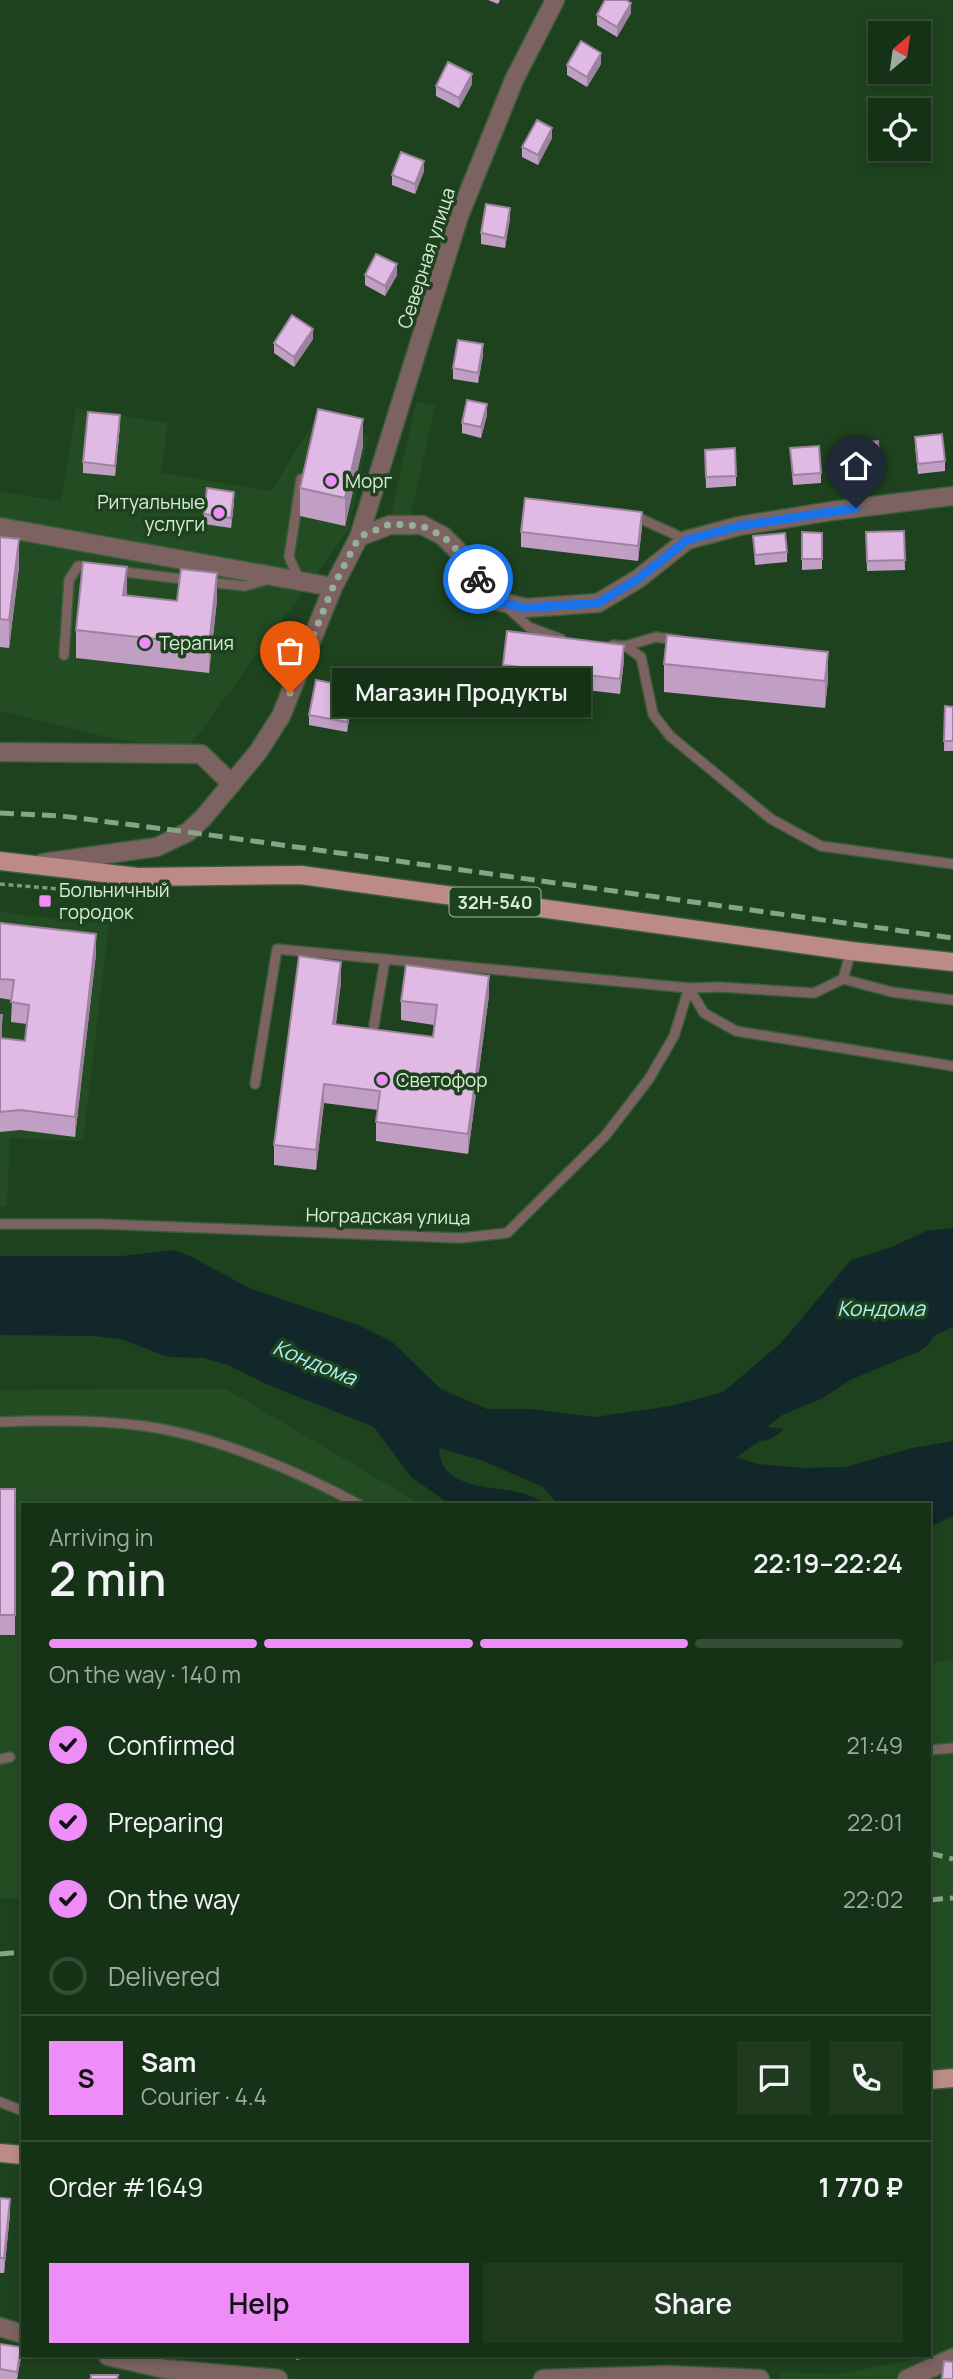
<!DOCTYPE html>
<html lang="en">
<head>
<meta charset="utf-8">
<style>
	:root { --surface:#163216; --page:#1f3a1f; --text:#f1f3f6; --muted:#9eaaa1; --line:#354d35; --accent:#ee8cf8 }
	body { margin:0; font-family:Manrope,sans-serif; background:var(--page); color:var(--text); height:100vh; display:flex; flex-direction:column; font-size:26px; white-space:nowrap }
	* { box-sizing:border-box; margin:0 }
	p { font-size:23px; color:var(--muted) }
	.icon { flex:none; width:38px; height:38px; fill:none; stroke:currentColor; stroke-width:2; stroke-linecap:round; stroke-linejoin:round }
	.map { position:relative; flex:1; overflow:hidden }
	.drawer { position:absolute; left:21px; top:1503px; width:910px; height:854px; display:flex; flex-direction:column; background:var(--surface); border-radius:0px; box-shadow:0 4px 10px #0003,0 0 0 2px var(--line) }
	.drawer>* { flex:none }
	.needle { width:46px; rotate:29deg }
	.controls { position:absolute; left:868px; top:21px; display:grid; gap:14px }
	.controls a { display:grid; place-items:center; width:63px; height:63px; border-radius:0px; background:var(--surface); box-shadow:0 4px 10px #0003,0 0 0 2px var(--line); font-size:35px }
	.pin { position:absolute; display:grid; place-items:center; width:60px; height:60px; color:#fff; margin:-72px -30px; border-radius:50% 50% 50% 0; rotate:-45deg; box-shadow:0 0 7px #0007 }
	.pin .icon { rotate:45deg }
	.courier { position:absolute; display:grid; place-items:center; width:70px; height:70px; margin:-35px; border:5px solid #1a73e8; border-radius:50%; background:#fff; color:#222; box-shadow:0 2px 9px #0007 }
	.bubble { position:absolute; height:49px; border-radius:0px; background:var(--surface); box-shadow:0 4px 10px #0003,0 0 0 2px var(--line); font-size:23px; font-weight:600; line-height:49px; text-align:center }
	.overview em { font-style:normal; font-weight:600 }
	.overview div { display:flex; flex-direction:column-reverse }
	.overview { display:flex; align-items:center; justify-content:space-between; height:119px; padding:0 28px }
	h1 { font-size:46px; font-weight:600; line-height:52px }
	.bar { display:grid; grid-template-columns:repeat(4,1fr); gap:10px 7px; align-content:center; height:84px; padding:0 28px }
	.bar i { height:9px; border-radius:5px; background:var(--line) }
	.bar .selected { background:var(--accent) }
	.bar p { grid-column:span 4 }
	.line { display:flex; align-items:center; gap:18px; padding:0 28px; border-top:2px solid var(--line) }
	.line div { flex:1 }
	.round { display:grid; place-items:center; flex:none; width:74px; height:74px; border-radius:0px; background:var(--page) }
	ol { padding:0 28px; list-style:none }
	li { display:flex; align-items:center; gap:21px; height:77px }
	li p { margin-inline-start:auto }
	li .icon { padding:7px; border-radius:50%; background:var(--accent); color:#111; stroke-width:4 }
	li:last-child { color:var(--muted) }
	li i { width:38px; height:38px; border:4px solid var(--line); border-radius:50% }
	.primary-button { display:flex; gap:14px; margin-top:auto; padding:14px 28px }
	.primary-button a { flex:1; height:80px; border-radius:0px; background:var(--accent); color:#111; font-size:28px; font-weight:600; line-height:80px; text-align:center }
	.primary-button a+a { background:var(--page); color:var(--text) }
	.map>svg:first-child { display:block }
	.built { fill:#234c23 }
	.water { fill:#112729 }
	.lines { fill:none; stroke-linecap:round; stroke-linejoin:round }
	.lane-casing { stroke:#3c5d3b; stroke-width:12 }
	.street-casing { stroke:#3c5d3b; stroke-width:21 }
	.primary-casing { stroke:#3c5d3b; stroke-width:21 }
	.path { stroke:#7e9a7d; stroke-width:3.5; stroke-dasharray:5 3.5; stroke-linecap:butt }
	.lane { stroke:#7c6361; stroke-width:9 }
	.street { stroke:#7c6361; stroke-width:18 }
	.primary { stroke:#bd8b87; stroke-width:18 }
	.rail { stroke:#88a387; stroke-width:5; stroke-dasharray:14 7; stroke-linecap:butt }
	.wall { fill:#c19fc4 }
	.shaded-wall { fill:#9d82a0 }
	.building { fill:#e0b9e4; stroke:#9d82a0; stroke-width:2 }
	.done { stroke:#96b096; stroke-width:7; stroke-dasharray:0 12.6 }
	.route { stroke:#1a73e8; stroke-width:9 }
	.poi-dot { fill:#ee8cf8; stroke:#1e421e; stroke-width:2.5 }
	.labels { text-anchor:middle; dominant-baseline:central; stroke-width:7; stroke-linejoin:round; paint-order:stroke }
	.shield { fill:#1e421e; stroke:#a0b99f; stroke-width:2 }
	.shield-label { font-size:18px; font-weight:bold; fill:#d7ecd6 }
	.street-label { font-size:19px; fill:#d7ecd6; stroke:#1e421e }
	.poi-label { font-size:19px; fill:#d7ecd6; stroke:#1e421e; text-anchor:start }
	.water-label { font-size:21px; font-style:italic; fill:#acf0f6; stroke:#1e421e }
</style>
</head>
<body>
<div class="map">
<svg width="953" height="2379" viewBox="0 0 953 2379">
	<rect width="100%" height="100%" fill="#1e421e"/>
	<g class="built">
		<path d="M416 402 435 406 410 519 391 515Z"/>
		<path d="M76 408 168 423 161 473 271 491 314 422 368 437 349 529 190 746 124 741 0 711V492L61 501Z"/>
		<path d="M0 912 109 925 83 1141 10 1138 7 1207H0Z"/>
		<path d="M226 1389 422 1505H23V1899L0 1898V1390Z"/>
		<path d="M953 1660V2069L929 2070V1663Z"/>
		<path d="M953 2346V2379H780L781 2372 835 2375 929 2356Z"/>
	</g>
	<path class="water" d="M953 1228V1327L934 1336 928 1345 918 1352 852 1379 821 1399 782 1415 767 1427 784 1429C776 1436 770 1441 759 1441L737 1457 757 1464 803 1468 846 1467 912 1448 953 1441V1516L929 1527V1505H588L575 1502V1505H558L543 1487 481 1460 439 1448C440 1487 485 1486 512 1491 526 1493 537 1498 548 1505H451L411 1477 374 1427 271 1386 228 1365 204 1358 168 1357 121 1339 95 1336 0 1335V1256H122L173 1250 190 1256 249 1288 358 1325 391 1341 441 1389 487 1409H530L595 1417 671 1406 723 1392 781 1343 851 1260 892 1247 926 1231Z"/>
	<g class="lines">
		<defs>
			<g id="lane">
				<path d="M630 517 639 518 687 540"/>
				<path d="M117 571 190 580"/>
				<path d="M300 581 289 557 301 479"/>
				<path d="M207 582 245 586 269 579"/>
				<path d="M508 608 529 627 561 639"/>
				<path d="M613 645 625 646 641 657 653 714 670 736 771 819 821 846 953 864"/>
				<path d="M625 646 656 637 678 640"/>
				<path d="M64 655 69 580 78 566 92 568"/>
				<path d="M851 951 843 979 814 993 719 987 689 988 704 1013 736 1031 953 1066"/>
				<path d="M843 979 892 992 953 1000"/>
				<path d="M374 1025 385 959"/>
				<path d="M0 1224H101L460 1238 507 1233 605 1136 649 1079 674 1036 689 988 277 949 255 1084"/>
				<path d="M0 1422C48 1420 97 1420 144 1426 216 1436 297 1471 360 1505"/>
				<path d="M929 1750 953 1748"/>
				<path d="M0 1759 10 1757"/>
				<path d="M0 2102 23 2111"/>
			</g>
			<g id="street">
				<path d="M0 527 333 587"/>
				<path d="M359 537 459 216 514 80 555 0"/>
				<path d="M0 752 201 754 232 784"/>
				<path d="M43 863 157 847 188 832 203 818 258 752 281 716 333 587 359 537 390 525H422L443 536 465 558 490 599 525 608 598 603 638 579 687 540 739 526 832 511 953 496"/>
				<path d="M0 2327 23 2334"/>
				<path d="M108 2356 165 2369 278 2379"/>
				<path d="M543 2379 667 2375 760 2379"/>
				<path d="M907 2379 953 2358"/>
			</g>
			<g id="primary">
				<path d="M0 861 138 877 301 875 851 951 953 962"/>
				<path d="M929 2080 953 2078"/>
				<path d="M0 2153 23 2155"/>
			</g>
		</defs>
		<use href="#lane" class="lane-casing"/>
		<use href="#street" class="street-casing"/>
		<use href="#primary" class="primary-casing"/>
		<path class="path" d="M0 884 82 891"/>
		<use href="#lane" class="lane"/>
		<use href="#street" class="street"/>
		<use href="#primary" class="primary"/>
		<g class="rail">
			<path d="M0 813 62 816 188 832 953 938"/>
			<path d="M929 1853 953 1859"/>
			<path d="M929 1900 953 1898"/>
			<path d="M0 1954 23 1952"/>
		</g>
	</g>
	<g class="wall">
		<path d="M488 0H500L498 4Z"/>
		<path d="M631 13 617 37 597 25V15Z"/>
		<path d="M601 64 587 87 567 75V65Z"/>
		<path d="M472 84 459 108 436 96V86Z"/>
		<path d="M552 138 538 165 522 157V147Z"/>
		<path d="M424 171 415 194 392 185V175Z"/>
		<path d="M510 218 505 248 481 244V233Z"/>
		<path d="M365 275H397L385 296 365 285Z"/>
		<path d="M313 339 294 367 274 353V343Z"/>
		<path d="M483 355 478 383 453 379V368Z"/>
		<path d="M487 415 481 438 462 433V423Z"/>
		<path d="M120 425 115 476 83 473V462Z"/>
		<path d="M915 437 945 461V471L918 474 915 447Z"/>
		<path d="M853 443 880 466V476L855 478Z"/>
		<path d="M363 446 345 526 300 516V488Z"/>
		<path d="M790 448 821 473V483L793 485Z"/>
		<path d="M705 450 736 476V486L706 488Z"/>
		<path d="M234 502 231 528 204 524V514Z"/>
		<path d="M642 527 638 561 521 547V532Z"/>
		<path d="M904 531 905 570 867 571 866 532Z"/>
		<path d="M802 532 822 533V569L802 570Z"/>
		<path d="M753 536 787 552V562L755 565Z"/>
		<path d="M0 537 19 567 9 648 0 647Z"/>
		<path d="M126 596 177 601 217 600 209 673 76 658V630Z"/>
		<path d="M624 660 620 694 503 680V665Z"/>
		<path d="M664 664 828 679 825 708 664 692Z"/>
		<path d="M353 697 347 732 309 725V715Z"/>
		<path d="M945 706 953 707V751H944Z"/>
		<path d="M0 923 96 954 75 1137 20 1130 0 1132V1015L2 1039 25 1041 27 1024 11 1022 12 1000 0 998Z"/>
		<path d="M341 982 336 1024 433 1037 434 1025 401 1020V1001L489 995 468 1154 376 1141V1122L378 1110 324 1103 316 1170 274 1165V1145Z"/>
		<rect x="0" y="1489" width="15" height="146"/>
		<path d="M0 2198 10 2214 4 2273H0Z"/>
		<path d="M0 2344 21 2357 17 2379H0Z"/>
		<path d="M296 2356H319L296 2360Z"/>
	</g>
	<g class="shaded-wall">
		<path d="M631 3V13L617 37V27Z"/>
		<path d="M601 53V64L587 87V77Z"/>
		<path d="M472 74V84L459 108V98Z"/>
		<path d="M552 128V138L538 165V155Z"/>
		<path d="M424 161V171L415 194V184Z"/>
		<path d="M510 208V218L505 248V238Z"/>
		<path d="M397 264V275L385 296V286Z"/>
		<path d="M313 329V339L294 367V357Z"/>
		<path d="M483 344V355L478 383V373Z"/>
		<path d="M487 404V415L481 438V427Z"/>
		<path d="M120 415V425L115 476V466Z"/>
		<path d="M363 419V446L345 526V498Z"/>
		<path d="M234 492V502L231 528V518Z"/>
		<path d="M642 512V527L638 561V546Z"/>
		<path d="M19 539V567L9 648V620Z"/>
		<path d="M127 567V595L123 623V595Z"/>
		<path d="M217 573V600L209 673V645Z"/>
		<path d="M624 645V660L620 694V679Z"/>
		<path d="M828 652V679L825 708V681Z"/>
		<path d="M353 687V697L347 732V722Z"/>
		<path d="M96 934V954L75 1137V1117Z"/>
		<path d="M341 962V982L333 1044V1024Z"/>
		<path d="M489 976V995L468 1154V1134Z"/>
		<path d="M2 1015V1035L0 1057V1037Z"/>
		<path d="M324 1084V1103L316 1170V1150Z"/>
		<path d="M10 2199V2214L4 2273V2258Z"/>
		<path d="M21 2347V2357L17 2379V2372Z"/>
	</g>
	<g class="building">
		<path d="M605 0H626L631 3 617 27 597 15Z"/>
		<path d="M581 41 601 53 587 77 567 65Z"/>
		<path d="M448 62 472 74 459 98 436 86Z"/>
		<path d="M537 120 552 128 538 155 522 147Z"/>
		<path d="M401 152 424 161 415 184 392 175Z"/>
		<path d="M486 204 510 208 505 238 481 233Z"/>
		<path d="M376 254 397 264 385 286 365 275Z"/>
		<path d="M292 315 313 329 294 357 274 343Z"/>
		<path d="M458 340 483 344 478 373 453 368Z"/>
		<path d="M467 400 487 404 481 427 462 423Z"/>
		<path d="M318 409 363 419 345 498 300 488Z"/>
		<path d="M88 412 120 415 115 466 83 462Z"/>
		<path d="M942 434 945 461 918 464 915 437Z"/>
		<path d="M878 441 880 466 855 467 853 443Z"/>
		<path d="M819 446 821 473 793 475 790 448Z"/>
		<path d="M735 448 736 476 706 477 705 450Z"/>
		<path d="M207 488 234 492 231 518 204 514Z"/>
		<path d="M525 498 642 512 638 546 521 532Z"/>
		<path d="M904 531 905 560 867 561 866 532Z"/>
		<path d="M802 532 822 533V559H802Z"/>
		<path d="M785 533 787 552 755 555 753 536Z"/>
		<path d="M0 537 19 539 9 620 0 619Z"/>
		<path d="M83 562 127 567 123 595 177 601 181 569 217 573 209 645 76 630Z"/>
		<path d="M507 631 624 645 620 679 503 665Z"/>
		<path d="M667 635 828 652 825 681 664 664Z"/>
		<path d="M316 680 353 687 347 722 309 715Z"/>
		<path d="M945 706 953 707V741H944Z"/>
		<path d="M0 923 96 934 75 1117 20 1110 0 1112V1038L25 1041 29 1005 11 1002 14 980 0 979Z"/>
		<path d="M299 956 341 962 333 1024 433 1037 437 1005 401 1001 406 965 489 976 468 1134 376 1122 380 1091 324 1084 316 1150 274 1145Z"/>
		<path d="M0 1015H2L0 1037Z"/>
		<rect x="0" y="1489" width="15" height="126"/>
		<rect x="37" y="1504" width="82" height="1"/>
		<path d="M0 2198 10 2199 4 2258H0Z"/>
		<path d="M0 2344 21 2347 17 2372 0 2369Z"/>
		<path d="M944 2361 953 2362V2379H942Z"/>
		<path d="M91 2375H118L117 2379H91Z"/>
	</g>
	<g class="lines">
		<path class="done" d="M290 693 333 587 359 537 390 524 422 526 443 536 465 558 478 579"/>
		<path class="route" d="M478 579 490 600 525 608 598 603 638 579 687 540 739 526 856 508"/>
	</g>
	<g class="poi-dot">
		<circle cx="331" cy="481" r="7"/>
		<circle cx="219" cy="513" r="7"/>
		<circle cx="145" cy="643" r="7"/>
		<rect x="38" y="894" width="14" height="14" rx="3.5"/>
		<circle cx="382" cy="1080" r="7"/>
	</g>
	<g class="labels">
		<rect class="shield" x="449.5" y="887.5" width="91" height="29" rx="5"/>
		<g class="shield-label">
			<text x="495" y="902">32Н-540</text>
		</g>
		<g class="street-label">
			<text transform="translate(426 258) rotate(-72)">Северная улица</text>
			<text transform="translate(388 1216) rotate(1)">Ноградская улица</text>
		</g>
		<g class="poi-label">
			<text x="345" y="481">Морг</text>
			<text x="205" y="502" text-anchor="end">Ритуальные<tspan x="205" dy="22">услуги</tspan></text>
			<text x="159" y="643">Терапия</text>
			<text x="59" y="890">Больничный<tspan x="59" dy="22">городок</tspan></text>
			<text x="396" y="1080">Светофор</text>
		</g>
		<g class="water-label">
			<text x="881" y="1308">Кондома</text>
			<text transform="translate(315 1362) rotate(22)">Кондома</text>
		</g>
	</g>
</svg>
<div class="controls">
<a><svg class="needle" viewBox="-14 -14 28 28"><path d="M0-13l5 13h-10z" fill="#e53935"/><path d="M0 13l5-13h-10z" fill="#9eaaa1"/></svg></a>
<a><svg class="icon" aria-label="locate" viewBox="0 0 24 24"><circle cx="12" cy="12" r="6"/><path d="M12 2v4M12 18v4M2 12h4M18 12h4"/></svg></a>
</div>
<div class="pin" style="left:290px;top:693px;background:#ea580c"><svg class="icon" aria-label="bag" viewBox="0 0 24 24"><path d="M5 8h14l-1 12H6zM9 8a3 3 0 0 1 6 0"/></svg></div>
<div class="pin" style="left:856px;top:508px;background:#1f2937"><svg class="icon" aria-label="home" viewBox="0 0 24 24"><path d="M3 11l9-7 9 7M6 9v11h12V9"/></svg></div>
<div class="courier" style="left:478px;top:579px"><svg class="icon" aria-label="bike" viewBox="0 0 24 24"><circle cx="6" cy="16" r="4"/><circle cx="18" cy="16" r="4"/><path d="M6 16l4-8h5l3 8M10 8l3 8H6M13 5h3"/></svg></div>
<div class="bubble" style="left:332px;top:668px;width:259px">Магазин Продукты</div>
<section class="drawer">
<div class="overview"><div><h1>2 min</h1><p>Arriving in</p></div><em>22:19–22:24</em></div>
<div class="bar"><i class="selected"></i><i class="selected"></i><i class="selected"></i><i></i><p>On the way · 140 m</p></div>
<ol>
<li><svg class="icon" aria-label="check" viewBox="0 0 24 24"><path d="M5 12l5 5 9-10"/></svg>Confirmed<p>21:49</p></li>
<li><svg class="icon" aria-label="check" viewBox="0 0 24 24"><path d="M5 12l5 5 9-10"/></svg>Preparing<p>22:01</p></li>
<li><svg class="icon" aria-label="check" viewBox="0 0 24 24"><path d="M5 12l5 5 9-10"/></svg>On the way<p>22:02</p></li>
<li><i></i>Delivered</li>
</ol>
<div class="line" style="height:126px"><b class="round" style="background:var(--accent);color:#111">S</b><div><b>Sam</b><p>Courier · 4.4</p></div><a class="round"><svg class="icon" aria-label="chat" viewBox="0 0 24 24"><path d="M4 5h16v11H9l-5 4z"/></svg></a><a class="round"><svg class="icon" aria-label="phone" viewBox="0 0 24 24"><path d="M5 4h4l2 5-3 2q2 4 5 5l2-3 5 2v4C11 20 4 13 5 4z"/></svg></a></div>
<div class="line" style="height:91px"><div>Order #1649</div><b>1 770 ₽</b></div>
<div class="primary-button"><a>Help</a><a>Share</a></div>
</section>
</div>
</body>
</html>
